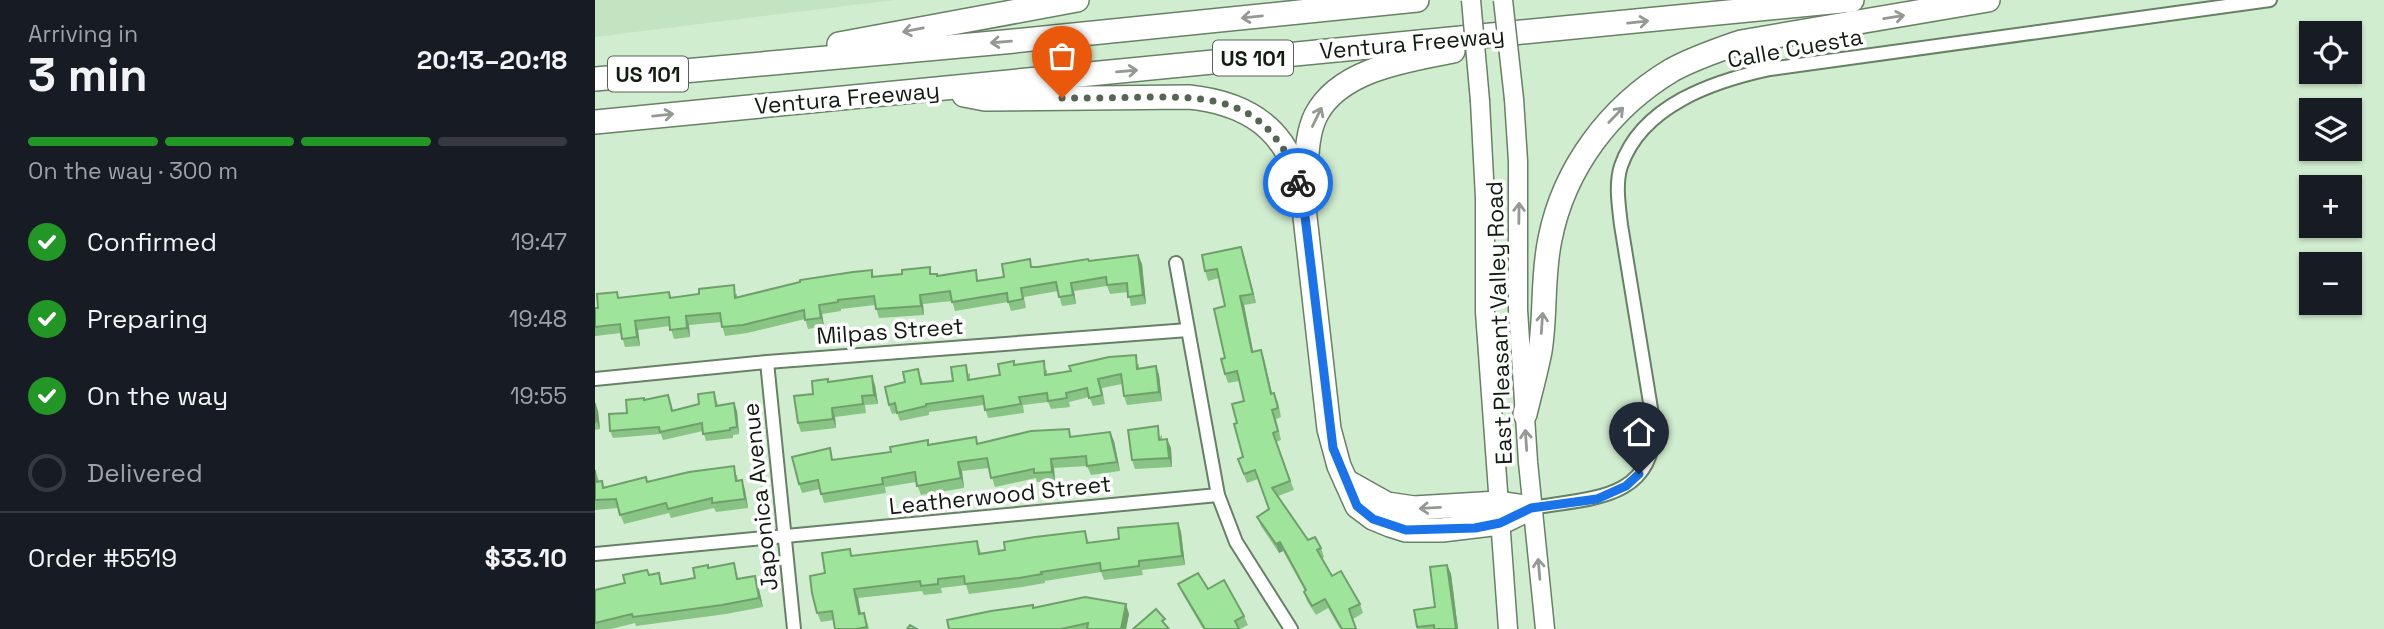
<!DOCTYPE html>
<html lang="en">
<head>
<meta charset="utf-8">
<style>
	:root { --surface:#171b24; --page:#20242c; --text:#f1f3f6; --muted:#9ea1a6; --line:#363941; --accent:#229726 }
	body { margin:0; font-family:"Space Grotesk",sans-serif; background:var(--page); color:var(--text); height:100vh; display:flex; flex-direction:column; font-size:26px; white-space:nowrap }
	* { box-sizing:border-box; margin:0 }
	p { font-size:23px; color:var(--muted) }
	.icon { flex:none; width:38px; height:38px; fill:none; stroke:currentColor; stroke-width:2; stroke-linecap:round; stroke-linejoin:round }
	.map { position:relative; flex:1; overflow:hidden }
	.drawer { display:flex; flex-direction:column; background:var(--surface); width:595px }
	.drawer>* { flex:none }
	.controls { position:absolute; left:1704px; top:21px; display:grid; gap:14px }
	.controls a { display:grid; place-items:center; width:63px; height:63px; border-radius:0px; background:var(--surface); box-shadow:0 2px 5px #0004; font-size:35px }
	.pin { position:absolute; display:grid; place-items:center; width:60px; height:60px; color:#fff; margin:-72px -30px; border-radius:50% 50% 50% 0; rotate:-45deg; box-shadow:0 0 7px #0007 }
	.pin .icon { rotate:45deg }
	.courier { position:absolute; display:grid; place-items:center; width:70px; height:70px; margin:-35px; border:5px solid #1a73e8; border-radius:50%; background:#fff; color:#222; box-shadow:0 2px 9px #0007 }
	.headline em { font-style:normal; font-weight:700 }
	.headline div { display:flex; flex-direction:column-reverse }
	.headline { display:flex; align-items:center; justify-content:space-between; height:119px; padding:0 28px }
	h1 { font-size:46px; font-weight:700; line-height:52px }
	.bar { display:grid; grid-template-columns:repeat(4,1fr); gap:10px 7px; align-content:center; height:84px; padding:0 28px }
	.bar i { height:9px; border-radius:5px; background:var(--line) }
	.bar .on { background:var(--accent) }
	.bar p { grid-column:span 4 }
	.line { display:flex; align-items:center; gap:18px; padding:0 28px; border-top:2px solid var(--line) }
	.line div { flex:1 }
	ol { padding:0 28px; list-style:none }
	li { display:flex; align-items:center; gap:21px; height:77px }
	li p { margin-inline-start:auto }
	li .icon { padding:7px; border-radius:50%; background:var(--accent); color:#fff; stroke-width:4 }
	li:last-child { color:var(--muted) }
	li i { width:38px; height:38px; border:4px solid var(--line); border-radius:50% }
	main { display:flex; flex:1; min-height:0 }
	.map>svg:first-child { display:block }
	.built { fill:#c3e4c0 }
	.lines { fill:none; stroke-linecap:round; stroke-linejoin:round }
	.street-casing { stroke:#688066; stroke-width:16 }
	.secondary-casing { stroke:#688066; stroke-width:21 }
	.highway-casing { stroke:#688066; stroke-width:26 }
	.street { stroke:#fff; stroke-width:12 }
	.secondary { stroke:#fff; stroke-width:18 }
	.highway { stroke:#fff; stroke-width:23 }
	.secondary-bridge-casing { stroke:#688066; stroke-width:21; stroke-linecap:butt }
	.secondary-bridge { stroke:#fff; stroke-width:18 }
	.wall { fill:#88c484 }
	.shaded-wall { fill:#6fa06c }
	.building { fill:#9ee49a; stroke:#6fa06c; stroke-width:2 }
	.oneway { stroke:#959994 }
	.done { stroke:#566554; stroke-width:7; stroke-dasharray:0 12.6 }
	.route { stroke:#1a73e8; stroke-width:9 }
	.labels { text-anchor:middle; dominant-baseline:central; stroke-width:7; stroke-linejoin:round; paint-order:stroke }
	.shield { fill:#fff; stroke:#5a6059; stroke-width:2 }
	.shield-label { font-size:21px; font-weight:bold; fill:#131c12 }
	.street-label { font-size:23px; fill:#131c12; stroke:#fff }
</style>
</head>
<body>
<main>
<section class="drawer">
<div class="headline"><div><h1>3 min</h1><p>Arriving in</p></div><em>20:13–20:18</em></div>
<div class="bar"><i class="on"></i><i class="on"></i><i class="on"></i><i></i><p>On the way · 300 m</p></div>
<ol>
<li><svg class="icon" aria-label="check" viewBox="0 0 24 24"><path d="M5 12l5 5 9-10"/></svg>Confirmed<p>19:47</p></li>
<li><svg class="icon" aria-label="check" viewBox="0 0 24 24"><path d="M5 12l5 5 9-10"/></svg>Preparing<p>19:48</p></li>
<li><svg class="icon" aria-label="check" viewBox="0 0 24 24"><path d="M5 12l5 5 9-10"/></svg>On the way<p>19:55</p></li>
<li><i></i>Delivered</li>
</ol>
<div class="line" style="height:91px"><div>Order #5519</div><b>$33.10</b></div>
</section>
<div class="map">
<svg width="1789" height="629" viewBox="0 0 1789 629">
	<rect width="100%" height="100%" fill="#d1edcf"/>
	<path class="built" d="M0 0H299L0 37Z"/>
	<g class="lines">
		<defs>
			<g id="street">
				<path d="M581 263 623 495 641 542 696 629"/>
				<path d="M172 362 199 629"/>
				<path d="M0 379 172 362 593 330"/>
				<path d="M936 508C991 498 1059 502 1059 427L1026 225C1024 207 1020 184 1026 166 1047 105 1119 81 1175 69L1675 0"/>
				<path d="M0 554 623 495"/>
			</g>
			<g id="secondary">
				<path d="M919 99 923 161V310L933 462 950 629"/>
				<path d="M885 101 890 198V312L913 629"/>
			</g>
			<g id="highway">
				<path d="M244 44 482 0"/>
				<path d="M0 79 409 42 822 0"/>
				<path d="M369 95 390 99 594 97C642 102 683 121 700 170 704 182 706 196 709 208L734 429 744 466 762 506 778 518 795 525 811 530H847L905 523 936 508"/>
				<path d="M0 122 1257 0"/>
				<path d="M710 190C712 166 710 137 721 115 745 69 813 60 858 51"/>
				<path d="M930 414C935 393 941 372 945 351 951 314 947 276 955 239 969 168 1015 107 1077 70 1099 58 1123 50 1146 42L1393 0"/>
				<path d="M751 481 792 504 819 508 903 503 936 508"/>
			</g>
		</defs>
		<use href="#street" class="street-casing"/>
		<use href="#secondary" class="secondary-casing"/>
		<use href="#highway" class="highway-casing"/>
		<use href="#street" class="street"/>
		<use href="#secondary" class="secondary"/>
		<use href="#highway" class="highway"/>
		<defs>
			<g id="secondary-bridge">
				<path d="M876 0 885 101"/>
				<path d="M908 0 919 99"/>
			</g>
		</defs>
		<use href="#secondary-bridge" class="secondary-bridge-casing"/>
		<use href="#secondary-bridge" class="secondary-bridge"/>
	</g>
	<g class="wall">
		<path d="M543 255 547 264 551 304 536 306 533 292 515 294 512 286 479 291 481 304 467 306 463 291 429 297 431 308 416 311 413 302 360 311 357 301 328 304 329 315 284 318 280 305 246 309V311L227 314 229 326 213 329 210 319 152 333 130 336 126 322 94 325 95 337 79 339 75 326 43 330 45 346 30 347 26 333 0 336V308H3L22 292 24 298 74 292 76 297 142 294V298L277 270 279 277 337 274 343 276 384 280 409 277 438 267Z"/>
		<path d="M649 256 661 303 649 305 658 352 666 350 669 359 677 393H679L683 402 686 417 681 419 686 440 681 442 699 490 683 496 713 540 726 548 729 557 727 558 737 576 765 604 768 613 758 619 761 629H745L733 608 721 615 712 601 709 592 710 591 688 551 684 553 666 526 662 517 674 509 663 479 652 483 643 459 648 457 642 423 649 401 644 381 633 383 630 374V306L624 278 613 281 610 271Z"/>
		<path d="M419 361 420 365 452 370V374L544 364V368L561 366 564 375 567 401 532 405 529 396 527 384 507 388 510 404 498 406 494 397 474 402 475 407 456 409 453 402 428 405 429 413 393 418 389 405 334 412V415L305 421 302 413 297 414 294 405 310 382 326 377 328 384 358 381 375 373V380L405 375Z"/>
		<path d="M234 381 280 385 283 404 270 405 271 413 240 417 241 428 206 432 203 423Z"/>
		<path d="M119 392 123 405 142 411 144 434 138 435V438L111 441 108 431 68 440 66 434 18 438 15 431 32 413 50 400 76 402 78 411 104 404Z"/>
		<path d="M0 403 3 411 5 429 0 430Z"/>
		<path d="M567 435V439H572L576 448 577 467 540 469 537 460Z"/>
		<path d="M381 437 383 444 477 437 519 441 525 471 496 475 492 466 459 468 460 481 442 482 441 478 400 487 394 468 367 471 369 488 326 495 321 482 290 487 291 493 229 503 225 489 207 493 204 484 296 452 334 444Z"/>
		<path d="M0 470 4 481H7L10 488 52 482 142 475 143 481 150 490 153 508 121 512 119 508 76 518 74 513 29 524 23 508 0 510Z"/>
		<path d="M583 523 586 532 590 565 547 570 548 575 509 580 506 572 450 581V583L427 587 374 594 371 585 346 588 347 593 329 595 327 591 263 598 266 613 272 622 274 629H240L239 620 226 622 222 613 230 573 258 556 382 541 386 553 410 550 490 531 494 543 524 539Z"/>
		<path d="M852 565 856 574 863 629H822V627L840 607Z"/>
		<path d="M114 568 142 572 143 579 160 576 163 585 168 607 131 614 41 626 40 623 16 629H0V590L30 583 54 575 67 584 100 578Z"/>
		<path d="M583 584 613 589 649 616 653 625 645 629H608L587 593Z"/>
		<path d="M438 605 439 608 534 614 531 629H354Z"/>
	</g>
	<g class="shaded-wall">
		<path d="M646 247 649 256 661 303 658 294Z"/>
		<path d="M543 255 547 264 551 304 548 295Z"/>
		<path d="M476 283 479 291 481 304 478 295Z"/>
		<path d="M325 295 328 304 329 315 326 306Z"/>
		<path d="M645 296 649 305 660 361 657 352Z"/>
		<path d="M224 305 227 314 229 326 226 318Z"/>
		<path d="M91 316 94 325 95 337 92 328Z"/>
		<path d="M40 321 43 330 45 346 42 337Z"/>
		<path d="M666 350 669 359 679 403 676 394Z"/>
		<path d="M561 366 564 375 567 401 564 392Z"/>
		<path d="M277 376 280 385 283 404 279 395Z"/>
		<path d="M0 403 3 411 5 429 2 421Z"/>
		<path d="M139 403 142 411 144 434 142 427Z"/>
		<path d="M237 408 240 417 241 428 238 419Z"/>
		<path d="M515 432 519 441 525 471 522 462Z"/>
		<path d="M572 439 576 448 577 467 574 458Z"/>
		<path d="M456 459 459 468 460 481 457 472Z"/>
		<path d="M363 462 367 471 369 488 366 478Z"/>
		<path d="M147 480 150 490 153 508 150 499Z"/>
		<path d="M583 523 586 532 590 565 587 556Z"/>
		<path d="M685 542 688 551 684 553 681 544Z"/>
		<path d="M852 565 856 574 863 629H861Z"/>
		<path d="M160 576 163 585 168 607 164 598Z"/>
		<path d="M259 589 263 598 267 623 264 614Z"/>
		<path d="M531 604 534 614 531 629H526Z"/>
	</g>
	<g class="building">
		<path d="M646 247 658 294 645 296 657 352 666 350 676 394 679 393 683 408 677 410 683 431 678 433 695 481 677 488 713 540 720 537 726 548 722 550 737 576 746 571 765 604 754 609 761 629H747L730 599 717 606 709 592 711 590 685 542 681 544 662 517 674 509 660 470 649 474 643 459 648 457 639 424 642 423 637 404 649 401 642 371 630 374 626 359 630 358 619 309 630 306 622 269 610 271 607 255Z"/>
		<path d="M543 255 548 295 533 297 532 283 512 285 511 277 476 283 478 295 464 297 461 282 426 288 428 299 413 302 412 293 357 302 355 291 325 295 326 306 281 309 279 296 243 300V302L224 305 226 318 210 320 209 310 148 325 127 327 125 313 91 316 92 328 75 330 74 317 40 321 42 337 27 339 25 324 0 327V308H3L2 294 22 292 23 298 74 292 75 298 104 294V289L139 285 140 298 205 282V280L258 272 277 270V277L307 274V270L335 267V274H342V276L381 270 382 281 409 277 407 264 435 259 436 267H443L493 259 494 261Z"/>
		<path d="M541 355 542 369 561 366 564 392 529 396 526 374 503 379 507 395 494 398 492 388 471 393 472 398 453 401 452 393 424 397 426 404 390 410 388 396 331 404V406L302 413 300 403 294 405 290 387 310 382 308 372 323 369 326 384 358 381 356 367 371 365 373 380 405 375 403 364 419 361V365L449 361 450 375 476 371 474 366 514 357Z"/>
		<path d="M277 376 279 395 267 396 268 404 237 408 238 419 203 423 199 396 218 394 217 381 233 379V382Z"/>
		<path d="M119 392 121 406 139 403 142 427 135 428V430L108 434 107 423 65 432 64 427 15 431 14 414 32 413 31 400 49 398V400L73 395 77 411 104 404 103 394Z"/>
		<path d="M0 403 2 421 0 422Z"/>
		<path d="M563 426 564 440 572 439 574 458 537 460 533 430Z"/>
		<path d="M474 429 475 437 515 432 522 462 492 466 491 456 456 459 457 472 439 473V469L396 478 392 458 363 462 366 478 322 486 320 472 287 478 288 484 226 494 223 480 204 484 197 457 235 448 237 460 296 452 295 447 333 440V445L381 437 382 444 436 431Z"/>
		<path d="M139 466 141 481 147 480 150 499 117 503V498L73 509 71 503 25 515 21 499 0 500V470L1 482 7 481 8 488 51 477 52 482 94 472Z"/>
		<path d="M583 523 587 556 544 561V566L506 571 505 563 446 572 447 574 424 578 370 584 369 576 343 579V584L326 586 325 581 259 589 264 614 269 613 272 627 261 629H240L237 611 222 613 217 593 215 576 230 573 227 553 255 549 256 556 382 541 384 554 410 550 409 542 440 537 490 531 492 543 524 539 523 528Z"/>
		<path d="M139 563 142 579 160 576 164 598 127 605 38 617 37 614 0 623V590L30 583 28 575 52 570 54 575 64 573 66 584 100 578 98 568 113 565V568Z"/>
		<path d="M852 565 861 629H839V625L822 627 819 610 840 607 835 567Z"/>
		<path d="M603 573 613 589 629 580 649 616 640 621 644 629H610L583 584Z"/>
		<path d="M490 597 531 604 526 629H492L493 623 466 629H354L352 620 396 611 438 605V608Z"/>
		<path d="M561 609 570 619 567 621 574 629H538Z"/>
		<path d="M315 625 322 629H312Z"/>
	</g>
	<defs><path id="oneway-shaft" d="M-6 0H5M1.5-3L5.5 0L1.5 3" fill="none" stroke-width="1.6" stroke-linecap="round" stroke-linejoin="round" transform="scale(1.75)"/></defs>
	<g class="oneway">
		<use href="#oneway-shaft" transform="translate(657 17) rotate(174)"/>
		<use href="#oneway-shaft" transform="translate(1299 17) rotate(-9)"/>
		<use href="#oneway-shaft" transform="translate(1043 22) rotate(-6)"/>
		<use href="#oneway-shaft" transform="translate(318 30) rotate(169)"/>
		<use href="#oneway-shaft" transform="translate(406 42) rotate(175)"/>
		<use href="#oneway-shaft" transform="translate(532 71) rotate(-5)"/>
		<use href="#oneway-shaft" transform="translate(68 115) rotate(-6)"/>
		<use href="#oneway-shaft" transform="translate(1021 115) rotate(-46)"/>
		<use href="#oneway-shaft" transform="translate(722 117) rotate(-64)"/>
		<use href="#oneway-shaft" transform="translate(924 213) rotate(-89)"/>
		<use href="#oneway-shaft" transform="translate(947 323) rotate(-86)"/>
		<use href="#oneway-shaft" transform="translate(931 440) rotate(-94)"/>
		<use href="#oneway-shaft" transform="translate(835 508) rotate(177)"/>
		<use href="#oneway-shaft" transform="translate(944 569) rotate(-95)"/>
	</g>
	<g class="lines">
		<path class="done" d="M467 98C494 98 521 98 548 97 598 97 649 95 682 140 692 153 699 166 703 183"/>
		<path class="route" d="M703 183 709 208 738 448 762 506 778 519 811 530 880 528 905 523 936 508 1002 499 1031 486 1044 474"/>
	</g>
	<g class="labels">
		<g class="shield">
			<rect x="618" y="40.5" width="80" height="35" rx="5"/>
			<rect x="13" y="56.5" width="80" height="35" rx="5"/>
		</g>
		<g class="shield-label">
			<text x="658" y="58">US 101</text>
			<text x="53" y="74">US 101</text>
		</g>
		<g class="street-label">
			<text transform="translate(817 43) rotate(-5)">Ventura Freeway</text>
			<text transform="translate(1200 48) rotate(-10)">Calle Cuesta</text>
			<text transform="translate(252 98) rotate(-5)">Ventura Freeway</text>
			<text transform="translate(904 323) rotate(-92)">East Pleasant Valley Road</text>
			<text transform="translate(295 331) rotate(-4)">Milpas Street</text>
			<text transform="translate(405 495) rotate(-6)">Leatherwood Street</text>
			<text transform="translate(165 497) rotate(-96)">Japonica Avenue</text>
		</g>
	</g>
</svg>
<div class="controls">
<a><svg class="icon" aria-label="locate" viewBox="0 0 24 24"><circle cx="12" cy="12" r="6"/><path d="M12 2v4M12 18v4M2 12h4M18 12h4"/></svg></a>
<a><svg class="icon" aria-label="layers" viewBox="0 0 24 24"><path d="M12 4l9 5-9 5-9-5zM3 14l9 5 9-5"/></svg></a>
<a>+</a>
<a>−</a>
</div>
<div class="pin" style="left:467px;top:98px;background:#ea580c"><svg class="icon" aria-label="bag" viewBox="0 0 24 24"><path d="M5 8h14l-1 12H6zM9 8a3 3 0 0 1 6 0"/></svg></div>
<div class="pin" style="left:1044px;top:474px;background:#1f2937"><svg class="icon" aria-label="home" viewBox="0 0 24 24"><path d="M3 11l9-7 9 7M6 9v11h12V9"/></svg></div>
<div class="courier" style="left:703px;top:183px"><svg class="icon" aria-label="bike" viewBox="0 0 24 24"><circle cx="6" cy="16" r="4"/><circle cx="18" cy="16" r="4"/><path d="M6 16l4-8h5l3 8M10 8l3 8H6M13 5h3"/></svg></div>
</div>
</main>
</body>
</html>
